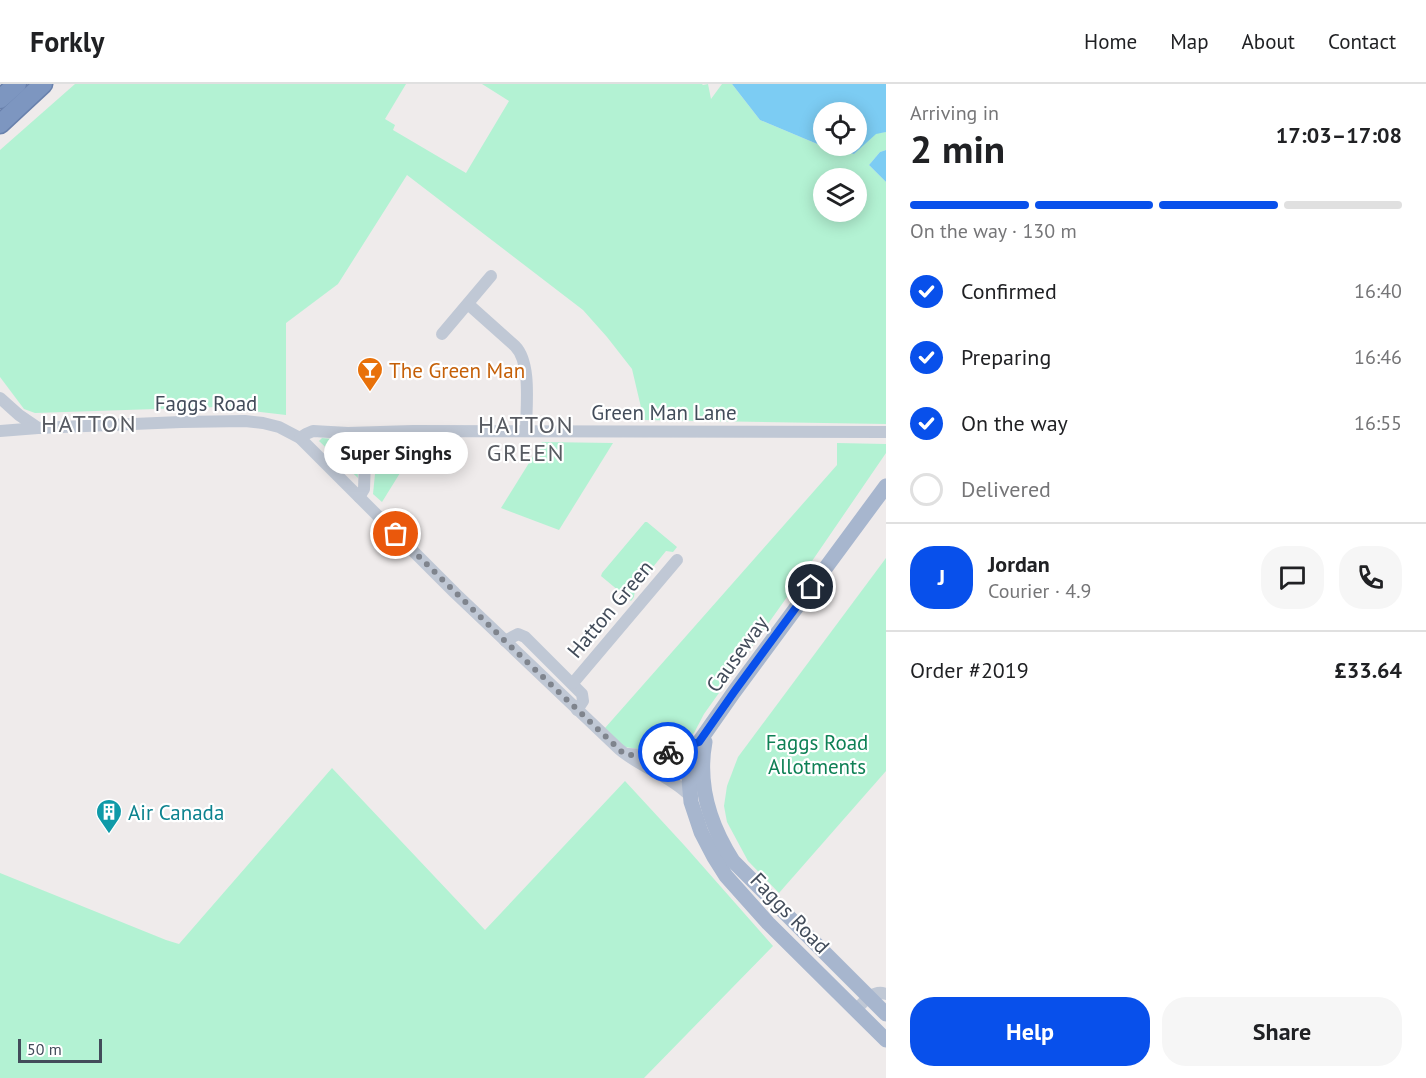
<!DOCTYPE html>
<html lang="en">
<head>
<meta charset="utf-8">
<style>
	:root { --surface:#fff; --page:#f6f6f6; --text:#202124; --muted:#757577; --line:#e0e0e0; --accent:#0850eb }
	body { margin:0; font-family:"PT Sans",sans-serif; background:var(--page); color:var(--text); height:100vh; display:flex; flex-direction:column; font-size:22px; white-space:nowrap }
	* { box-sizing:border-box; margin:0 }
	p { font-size:20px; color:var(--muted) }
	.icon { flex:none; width:33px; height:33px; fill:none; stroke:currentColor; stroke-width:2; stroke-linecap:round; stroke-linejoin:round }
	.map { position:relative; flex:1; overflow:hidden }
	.details { display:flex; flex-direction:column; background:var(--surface); width:540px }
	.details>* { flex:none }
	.controls { position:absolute; left:813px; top:18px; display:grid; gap:12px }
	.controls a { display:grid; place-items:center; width:54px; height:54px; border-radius:50%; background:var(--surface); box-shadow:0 3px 15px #0003; font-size:30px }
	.scale { position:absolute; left:18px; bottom:15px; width:84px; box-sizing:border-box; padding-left:6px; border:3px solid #424c5a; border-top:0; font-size:16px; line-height:21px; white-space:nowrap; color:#424c5a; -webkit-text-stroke:4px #fff; paint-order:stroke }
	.pin { position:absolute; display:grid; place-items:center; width:51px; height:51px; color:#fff; margin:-26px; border:3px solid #fff; border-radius:50%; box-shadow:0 2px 6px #0007 }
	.courier { position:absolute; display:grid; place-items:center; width:60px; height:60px; margin:-30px; border:4px solid #0850eb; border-radius:50%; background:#fff; color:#222; box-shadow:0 2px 8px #0007 }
	.bubble { position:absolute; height:42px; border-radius:21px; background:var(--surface); box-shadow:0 3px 15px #0003; font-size:20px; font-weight:700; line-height:42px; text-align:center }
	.overview em { font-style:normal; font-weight:700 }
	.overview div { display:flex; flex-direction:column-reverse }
	.overview { display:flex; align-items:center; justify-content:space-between; height:102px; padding:0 24px }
	h1 { font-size:39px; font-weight:700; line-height:45px }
	.bar { display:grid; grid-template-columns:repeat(4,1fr); gap:9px 6px; align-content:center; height:72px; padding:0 24px }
	.bar i { height:8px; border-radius:4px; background:var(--line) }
	.bar .current { background:var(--accent) }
	.bar p { grid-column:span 4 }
	.line { display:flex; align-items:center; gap:15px; padding:0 24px; border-top:2px solid var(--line) }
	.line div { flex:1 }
	.round { display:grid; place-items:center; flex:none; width:63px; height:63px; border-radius:24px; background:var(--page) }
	ol { padding:0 24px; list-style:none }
	li { display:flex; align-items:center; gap:18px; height:66px }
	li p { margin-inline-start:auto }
	li .icon { padding:6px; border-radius:50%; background:var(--accent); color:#fff; stroke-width:4 }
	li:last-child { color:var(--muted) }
	li i { width:33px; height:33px; border:3px solid var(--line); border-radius:50% }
	.action { display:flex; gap:12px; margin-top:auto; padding:12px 24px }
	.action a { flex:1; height:69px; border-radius:24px; background:var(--accent); color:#fff; font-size:24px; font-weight:700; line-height:69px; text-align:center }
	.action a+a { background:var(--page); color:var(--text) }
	header { display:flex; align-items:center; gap:36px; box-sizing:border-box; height:84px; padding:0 30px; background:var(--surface); border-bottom:2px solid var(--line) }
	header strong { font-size:28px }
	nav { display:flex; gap:33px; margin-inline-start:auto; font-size:21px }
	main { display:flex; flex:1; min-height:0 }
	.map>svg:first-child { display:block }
	.green { fill:#b3f2d3; fill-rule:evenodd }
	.water { fill:#7cccf3; fill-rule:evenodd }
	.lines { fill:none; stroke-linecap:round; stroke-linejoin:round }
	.highway-casing { stroke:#6981ac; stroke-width:21 }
	.minor { stroke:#c0c8d5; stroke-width:12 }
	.major { stroke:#a7b6ce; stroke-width:15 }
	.highway { stroke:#7d96c0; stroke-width:18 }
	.done { stroke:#7f848d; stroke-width:6; stroke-dasharray:0 10.8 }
	.route { stroke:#0850eb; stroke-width:8 }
	.labels { text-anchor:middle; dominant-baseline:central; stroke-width:4.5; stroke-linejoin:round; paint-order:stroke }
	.food-label { font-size:21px; fill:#c56008; stroke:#fff; text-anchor:start }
	.street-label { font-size:21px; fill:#424c5a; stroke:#fff }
	.park-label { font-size:21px; fill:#0e8055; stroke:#fff }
	.culture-label { font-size:21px; fill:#0d838f; stroke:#fff; text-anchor:start }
	.quarter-label { font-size:24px; letter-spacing:1.5px; fill:#575a61; stroke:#fff }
</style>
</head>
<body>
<header>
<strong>Forkly</strong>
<nav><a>Home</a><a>Map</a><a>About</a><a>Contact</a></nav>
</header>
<main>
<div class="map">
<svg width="886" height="994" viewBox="0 0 886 994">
	<rect width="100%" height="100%" fill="#efebeb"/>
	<g class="green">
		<path d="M75 0H406L385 35 395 41 393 46 466 89 509 17 482 0H702L703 1 708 0 711 15 722 0H732L760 36 822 62 854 70 876 49 886 48V66L880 68 869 81 886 98V340L644 336 632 285 607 253 583 226 407 91 338 200 286 239V331L216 323 35 329 24 325 0 293V66ZM824 94H856V128H824Z"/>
		<path d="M322 354 354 357 356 360 358 394 319 357Z"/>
		<path d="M542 358 613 359 559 446 501 424Z"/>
		<path d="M837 359 886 360V369L797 499 704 630 694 649 687 655 639 665 624 663 605 644 837 381Z"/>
		<path d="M418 360 382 418 373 410 377 370 392 362Z"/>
		<path d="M645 438H647L677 463 673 468 666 467 635 505 634 513 631 517 601 492 602 489Z"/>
		<path d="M886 474V687L779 809 748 777 727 738 724 722 727 702 738 673Z"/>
		<path d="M332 684 485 846 625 697 684 761 773 862 644 994H0V789L166 856 179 860Z"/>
	</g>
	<g class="water">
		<path d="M732 0H886V48L876 50 854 70 822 62 760 36ZM824 28H856V62H824Z"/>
		<path d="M886 66V98L869 81 880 68Z"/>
	</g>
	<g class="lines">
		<defs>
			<g id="highway">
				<path d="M0 15 17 0"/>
				<path d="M0 40 43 0"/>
			</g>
		</defs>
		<use href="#highway" class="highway-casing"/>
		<g class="minor">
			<path d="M468 220 515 262C532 279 526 324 526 347"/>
			<path d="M442 250 491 192"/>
			<path d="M0 314 19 331 38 344"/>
			<path d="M0 347 38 344 181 338 245 337 263 339 279 343 300 354 455 509 619 665C641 684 671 692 691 713"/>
			<path d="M300 354 306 350 313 347 348 349 413 347 886 348"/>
			<path d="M359 413 364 405 366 349"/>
			<path d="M505 557 518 550 525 553 582 610 583 617 577 626"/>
			<path d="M573 599 677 476"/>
			<path d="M628 670C652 673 678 668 699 658"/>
			<path d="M643 678 675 684 696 689"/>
			<path d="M856 926C864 917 874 905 886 910"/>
		</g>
		<g class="major">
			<path d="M886 402 734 608 699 658 692 674 689 695 691 718 701 748 714 773 726 792 768 839 886 956"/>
			<path d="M705 658C697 701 710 741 733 777L886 930"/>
		</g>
		<use href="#highway" class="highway"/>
	</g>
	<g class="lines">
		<path class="done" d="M396 450 505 557 624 670 640 672 668 668"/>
		<path class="route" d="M668 668 699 658 734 608 811 503"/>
	</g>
	<defs>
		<symbol id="bar-pin" viewBox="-11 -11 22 30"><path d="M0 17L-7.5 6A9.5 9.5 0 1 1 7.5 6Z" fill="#e8710a" stroke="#fff"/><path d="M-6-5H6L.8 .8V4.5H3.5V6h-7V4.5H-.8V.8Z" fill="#fff"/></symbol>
		<symbol id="building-pin" viewBox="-11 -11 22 30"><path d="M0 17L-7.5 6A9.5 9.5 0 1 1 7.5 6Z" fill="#0f9aa8" stroke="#fff"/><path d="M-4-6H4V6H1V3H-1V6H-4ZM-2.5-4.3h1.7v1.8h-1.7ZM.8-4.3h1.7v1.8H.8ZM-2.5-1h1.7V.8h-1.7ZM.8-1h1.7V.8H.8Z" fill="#fff"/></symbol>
	</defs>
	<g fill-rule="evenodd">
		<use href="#bar-pin" x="355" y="271" width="30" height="40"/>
		<use href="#building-pin" x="94" y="713" width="30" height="40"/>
	</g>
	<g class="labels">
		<g class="food-label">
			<text x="389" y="286">The Green Man</text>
		</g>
		<g class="street-label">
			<text x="206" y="319">Faggs Road</text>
			<text x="664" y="328">Green Man Lane</text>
			<text transform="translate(610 525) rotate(-50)">Hatton Green</text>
			<text transform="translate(737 570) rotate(-54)">Causeway</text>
			<text transform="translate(790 829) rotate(46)">Faggs Road</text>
		</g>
		<g class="park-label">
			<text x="817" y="658">Faggs Road<tspan x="817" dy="24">Allotments</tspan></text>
		</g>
		<g class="culture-label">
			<text x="128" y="728">Air Canada</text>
		</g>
		<g class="quarter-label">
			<text x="89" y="339">HATTON</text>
			<text x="526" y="340">HATTON<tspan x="526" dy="28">GREEN</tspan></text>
		</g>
	</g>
</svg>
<div class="controls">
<a><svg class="icon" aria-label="locate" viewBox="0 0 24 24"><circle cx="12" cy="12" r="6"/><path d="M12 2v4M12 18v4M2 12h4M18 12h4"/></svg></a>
<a><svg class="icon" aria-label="layers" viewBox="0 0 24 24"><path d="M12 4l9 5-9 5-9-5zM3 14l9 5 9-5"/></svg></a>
</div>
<div class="scale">50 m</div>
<div class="pin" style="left:396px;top:450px;background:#ea580c"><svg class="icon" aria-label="bag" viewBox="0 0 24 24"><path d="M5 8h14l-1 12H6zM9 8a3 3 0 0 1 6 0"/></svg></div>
<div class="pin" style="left:811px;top:503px;background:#1f2937"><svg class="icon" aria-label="home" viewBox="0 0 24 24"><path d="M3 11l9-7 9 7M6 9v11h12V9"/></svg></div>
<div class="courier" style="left:668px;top:668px"><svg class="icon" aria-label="bike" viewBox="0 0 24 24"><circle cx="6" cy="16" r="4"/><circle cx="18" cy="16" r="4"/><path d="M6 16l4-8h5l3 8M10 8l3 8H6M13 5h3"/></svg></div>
<div class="bubble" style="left:324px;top:348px;width:144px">Super Singhs</div>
</div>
<section class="details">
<div class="overview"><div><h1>2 min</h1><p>Arriving in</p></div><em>17:03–17:08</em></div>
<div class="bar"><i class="current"></i><i class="current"></i><i class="current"></i><i></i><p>On the way · 130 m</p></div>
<ol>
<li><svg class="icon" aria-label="check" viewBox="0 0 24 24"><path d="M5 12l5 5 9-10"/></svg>Confirmed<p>16:40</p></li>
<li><svg class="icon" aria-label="check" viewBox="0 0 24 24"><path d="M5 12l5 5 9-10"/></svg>Preparing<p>16:46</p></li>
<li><svg class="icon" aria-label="check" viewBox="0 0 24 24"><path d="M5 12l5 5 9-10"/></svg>On the way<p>16:55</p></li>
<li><i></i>Delivered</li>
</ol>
<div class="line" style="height:108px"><b class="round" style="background:var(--accent);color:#fff">J</b><div><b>Jordan</b><p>Courier · 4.9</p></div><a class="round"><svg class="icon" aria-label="chat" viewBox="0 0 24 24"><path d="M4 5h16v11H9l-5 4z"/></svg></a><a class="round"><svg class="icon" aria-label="phone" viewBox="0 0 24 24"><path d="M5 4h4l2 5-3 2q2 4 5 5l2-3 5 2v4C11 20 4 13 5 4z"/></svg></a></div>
<div class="line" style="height:78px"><div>Order #2019</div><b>£33.64</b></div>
<div class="action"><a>Help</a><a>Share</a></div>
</section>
</main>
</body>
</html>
